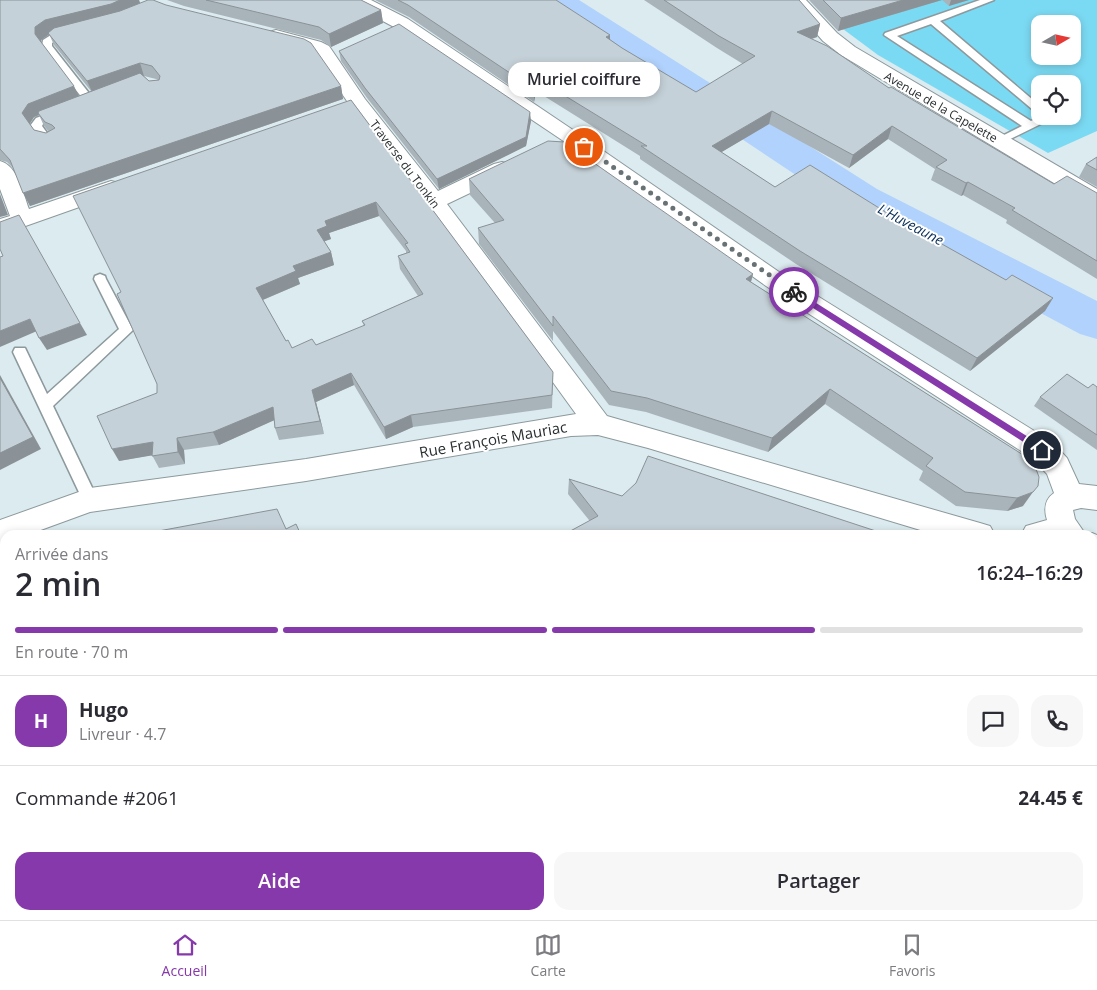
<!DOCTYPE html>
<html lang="fr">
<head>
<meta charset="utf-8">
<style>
	:root { --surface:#fff; --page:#f7f7f7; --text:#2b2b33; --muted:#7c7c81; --line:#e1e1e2; --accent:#8539aa }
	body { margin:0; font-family:"Open Sans",sans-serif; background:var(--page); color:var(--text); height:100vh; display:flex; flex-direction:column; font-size:19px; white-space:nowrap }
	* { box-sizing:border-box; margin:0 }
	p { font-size:16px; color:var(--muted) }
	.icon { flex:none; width:28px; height:28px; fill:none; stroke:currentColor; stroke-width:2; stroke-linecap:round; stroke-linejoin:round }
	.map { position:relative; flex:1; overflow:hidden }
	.panel { position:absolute; left:0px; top:530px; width:1098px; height:390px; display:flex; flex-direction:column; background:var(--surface); border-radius:15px 15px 0 0; box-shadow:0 2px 8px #0003 }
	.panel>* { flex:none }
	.needle { width:32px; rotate:81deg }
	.controls { position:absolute; left:1031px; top:15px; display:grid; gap:10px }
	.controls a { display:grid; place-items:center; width:50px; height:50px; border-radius:10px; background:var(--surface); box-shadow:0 2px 8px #0003; font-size:25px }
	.pin { position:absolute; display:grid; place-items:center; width:42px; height:42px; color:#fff; margin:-21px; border:2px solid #fff; border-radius:50%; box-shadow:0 1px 5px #0007 }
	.courier { position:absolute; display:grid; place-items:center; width:50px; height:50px; margin:-25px; border:4px solid #8539aa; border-radius:50%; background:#fff; color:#222; box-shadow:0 1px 6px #0007 }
	.bubble { position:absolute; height:35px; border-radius:15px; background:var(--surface); box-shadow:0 2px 8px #0003; font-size:16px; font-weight:600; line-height:35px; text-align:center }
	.head em { font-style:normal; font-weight:600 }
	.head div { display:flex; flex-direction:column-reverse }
	.head { display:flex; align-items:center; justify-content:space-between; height:85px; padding:0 15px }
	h1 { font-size:32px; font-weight:600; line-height:38px }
	.bar { display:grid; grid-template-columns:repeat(4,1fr); gap:8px 5px; align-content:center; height:60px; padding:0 15px }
	.bar i { height:6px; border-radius:4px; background:var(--line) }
	.bar .selected { background:var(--accent) }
	.bar p { grid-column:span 4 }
	.line { display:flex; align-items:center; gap:12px; padding:0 15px; border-top:1px solid var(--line) }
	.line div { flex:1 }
	.round { display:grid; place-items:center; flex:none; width:52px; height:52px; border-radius:15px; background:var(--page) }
	.primary-button { display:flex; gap:10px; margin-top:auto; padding:10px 15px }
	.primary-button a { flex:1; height:58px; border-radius:15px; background:var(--accent); color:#fff; font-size:20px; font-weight:600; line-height:58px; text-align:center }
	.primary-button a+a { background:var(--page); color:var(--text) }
	.menu { display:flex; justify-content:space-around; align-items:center; height:70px; border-top:1px solid var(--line); background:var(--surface); font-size:14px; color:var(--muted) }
	.menu a { display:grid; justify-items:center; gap:2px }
	.menu .selected { color:var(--accent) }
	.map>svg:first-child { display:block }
	.green { fill:#7bdaf3; fill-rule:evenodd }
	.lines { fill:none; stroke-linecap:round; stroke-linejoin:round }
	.river { fill:#b1d2fc; fill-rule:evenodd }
	.service-casing { stroke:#8c999d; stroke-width:3 }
	.minor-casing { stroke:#8c999d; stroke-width:2 }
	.tertiary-casing { stroke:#8c999d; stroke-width:2 }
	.service { fill:#fff; fill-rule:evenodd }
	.minor { fill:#fff; fill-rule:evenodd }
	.tertiary { fill:#fff; fill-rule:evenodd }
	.wall { fill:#a9b4ba; fill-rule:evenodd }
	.shaded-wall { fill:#8a9297 }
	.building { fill:#c5d1d8; stroke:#8a9297; fill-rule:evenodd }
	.route { fill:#8539aa }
	.done { stroke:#687174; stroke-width:5; stroke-dasharray:0 9 }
	.labels { text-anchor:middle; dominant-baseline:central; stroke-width:4; stroke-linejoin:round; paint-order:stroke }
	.far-street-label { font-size:12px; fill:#2a2f31; stroke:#fff }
	.far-water-label { font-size:14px; font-style:italic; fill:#0a2f59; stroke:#fff }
	.street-label { font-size:15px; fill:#2a2f31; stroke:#fff }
</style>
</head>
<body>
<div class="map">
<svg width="1097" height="920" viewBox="0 0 1097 920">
	<rect width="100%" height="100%" fill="#dcebef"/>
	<path class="green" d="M939 0H1097V131L1048 153 878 55 843 29ZM1040 24H1072V56H1040ZM1040 84H1072V116H1040Z"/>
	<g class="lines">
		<path class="river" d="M537 0H579L877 189 1097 301V339L1080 334 847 209 543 7Z"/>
		<defs>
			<g id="service">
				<path d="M980 0H994L940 21 1040 106V116H1051L1053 118 1000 144 994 141 996 139 1022 126 884 35 885 33ZM931 24 1039 115V117L1031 121 897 36Z"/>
				<path d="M69 31 73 32V36L58 39 52 43V46L92 97 103 96 104 98C101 103 92 105 86 103L42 46 43 40 51 35Z"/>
				<path d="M61 109 65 110 67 112 65 114 44 122 42 126 50 137 57 139 59 141 53 144 42 142 30 126 36 118Z"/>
				<path d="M100 274 105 276 106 279 133 330 53 406 98 500 95 505 90 506 85 505 13 352 15 348H25L47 394 119 329 94 279 95 276Z"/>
				<path d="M105 915H125L126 920H106Z"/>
				<path d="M563 915H583L585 920H565Z"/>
			</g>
			<g id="minor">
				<path d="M348 0H371L408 19 576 132 782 274 1052 442 1067 458 1079 484 1097 486V510L1081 508 1073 510 1075 519 1086 535H1021L1026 526 1047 520C1044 510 1044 500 1054 493L1047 474 1032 458 766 286 562 140 394 27 351 4Z"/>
				<path d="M276 30 321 42 329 46 365 99 438 191 494 164 502 162 510 164 513 169 510 174 447 204 607 416 980 523 990 526 995 535H937L648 448 598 435 571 436 306 481 90 512 27 535H5V544L0 545V520L90 488 306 459 576 414 426 207 351 107 315 54 269 40 267 36 269 32Z"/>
				<path d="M0 161C18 166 23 193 29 209L111 181 119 183 122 188 119 193 0 235V219L10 216 0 189Z"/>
				<path d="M1092 533 1097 535V561L1092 559V535H1087Z"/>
				<path d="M1097 563V590L1092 592V564Z"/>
				<path d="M599 915H640L638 920H596Z"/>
			</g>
			<path id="tertiary" d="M787 0H806L837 33 855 47 1097 189V206L1089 204 841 55 823 41Z"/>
		</defs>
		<use href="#service" class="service-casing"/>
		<use href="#minor" class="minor-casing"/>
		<use href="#tertiary" class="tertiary-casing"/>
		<use href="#service" class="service"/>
		<use href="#minor" class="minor"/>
		<use href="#tertiary" class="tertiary"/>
	</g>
	<g class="wall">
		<path d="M0 0H139L140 3 341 86 343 99 30 206 14 169 7 162 0 160ZM49 34 54 45 91 91 79 96 41 43V40ZM144 76 156 79 158 80 149 81ZM39 115 44 126 49 132 46 133 34 130 30 124 34 117Z"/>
		<path d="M167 0H361L381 10 383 23 331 47 321 40 184 6Z"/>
		<path d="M375 0H556L622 48 696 92 743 64 717 48 644 0H799L820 24 817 37 812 39 889 88 1054 184 1097 193V279L1006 223 1007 220 963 195 961 196 931 180 935 169 888 139 849 168 769 124 721 152 775 187 892 216 1006 280 1053 298 1045 311 970 371 796 264 640 159V156L536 91 534 102 409 17Z"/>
		<path d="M809 0H969L949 6 942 0 838 31Z"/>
		<path d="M339 51 531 121 526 146 439 189 367 98 341 61Z"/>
		<path d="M351 100 553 372 552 408 413 427 386 439 354 385 316 402 324 434 279 440 275 428 274 420 219 445 184 450 185 464 159 468 152 455 119 461 157 393V384L121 292ZM379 216 406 251V253L398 256 400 269 418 296 362 321 364 326 316 345 292 348 286 341 263 300 300 284 298 278 334 265 331 252 324 241 331 239 329 233Z"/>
		<path d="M1097 157V187L1079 177 1086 164Z"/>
		<path d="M469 179 753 274 751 282 1028 458 1023 506 1007 511 956 506 919 480 923 471 825 404 768 452 646 412 609 405 553 331V341L479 244 478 228 495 223 470 195Z"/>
		<path d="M1097 387V450L1034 406 1040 397Z"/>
		<path d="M569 479 622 496 888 535 589 520 568 494Z"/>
		<path d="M1097 617V877L1092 872V620Z"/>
		<path d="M692 915H728L731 920H696Z"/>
	</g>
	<g class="shaded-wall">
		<path d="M120 0H139L141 6 51 33 41 40V47L35 34V27L45 20Z"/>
		<path d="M903 0H942L838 31 841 18Z"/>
		<path d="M951 0H969L949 6Z"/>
		<path d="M381 10 383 23 331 47 329 34Z"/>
		<path d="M820 24 817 37 794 44 797 32Z"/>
		<path d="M610 35V47L606 37Z"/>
		<path d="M140 63 144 76 93 94 87 81Z"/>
		<path d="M536 78V91L534 102V89Z"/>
		<path d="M74 86 80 99 38 113 39 115 34 117 28 126 22 113 28 104Z"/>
		<path d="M341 86 343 99 30 206 23 193Z"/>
		<path d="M772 111 769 124 710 159 712 146Z"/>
		<path d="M530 112 531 121 526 146 439 189 437 179Z"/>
		<path d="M892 126 888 139 849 168 853 155Z"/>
		<path d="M968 182 963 195 961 196 966 183Z"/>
		<path d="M0 194 8 215 0 217Z"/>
		<path d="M376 202 379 216 329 233 331 239 320 243 317 230 325 221Z"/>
		<path d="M331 252 334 265 298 278 300 284 260 301 256 288 293 266Z"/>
		<path d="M753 274 749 289 746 279Z"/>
		<path d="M1053 298 1045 311 970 371 977 358Z"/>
		<path d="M30 319 37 331 0 347V331Z"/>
		<path d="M80 323 87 335 47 350 39 338Z"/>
		<path d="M351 373 354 385 316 402 324 434 320 421 312 390Z"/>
		<path d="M0 375 41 449 0 470Z"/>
		<path d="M830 389 825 404 768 452 772 438Z"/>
		<path d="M273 407 277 419 219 445 213 432Z"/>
		<path d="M411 415 413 427 386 439 384 427Z"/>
		<path d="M177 438 184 450 185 464 178 452Z"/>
		<path d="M153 442 160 454 119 461 112 449Z"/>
		<path d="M1033 492 1023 506 1007 511 1017 498Z"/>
		<path d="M5 800V818L0 821V803Z"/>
		<path d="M257 915H263L265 920H259Z"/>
		<path d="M505 915H517L510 920H498Z"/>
	</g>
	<g class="building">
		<path d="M0 0H120L111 4 45 20 35 27V34L74 86 28 104 22 113 34 130 46 133 55 128 52 125 45 122 38 113 39 111 140 73 149 81 159 80 160 76 152 66 140 63 87 81 48 33 54 28 120 11 148 0H153L166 5 304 39 311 43 341 86 23 193 10 160 0 149Z"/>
		<path d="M206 0H361L381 10 329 34 319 27Z"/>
		<path d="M398 0H556L610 35 606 37 622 48 696 92 755 56 719 36 664 0H799L820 24 797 32 827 46 889 88 891 87 1054 184 1067 176 1097 193V261L1012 210 1015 208 968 182 966 183 936 167 947 160 892 126 853 155 772 111 712 146 775 187 810 165 892 216 1006 280 1012 275 1053 298 977 358 800 251 641 146H647L536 78 534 89 408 5Z"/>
		<path d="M823 0H903L841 18Z"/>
		<path d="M399 24 530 112 526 137 437 179 365 88 339 51Z"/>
		<path d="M351 100 553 372 552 395 411 415 384 427 351 373 312 390 320 421 275 428 273 407 213 432 177 438 178 452 152 456 153 442 112 449 97 416 157 393V384L117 294 121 292 73 196ZM376 202 408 243 405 244 410 252 398 256 423 294 362 321 365 325 316 345 312 339 292 348 288 340 286 341 256 288 296 271 293 266 331 252 317 230 327 226 325 221Z"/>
		<path d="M548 141 564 142 753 274 746 279 1028 458 1036 469 1039 477 1038 486 1033 492 1017 498 965 492 926 466 933 458 830 389 772 438 647 398 611 391 553 316V326L478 228 504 220 469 179Z"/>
		<path d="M1097 157V170L1086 164Z"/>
		<path d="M19 215 80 323 39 338 30 319 0 331V257L3 256 0 249V222Z"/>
		<path d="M1067 374 1088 388 1093 384 1097 387V435L1040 397Z"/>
		<path d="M0 378 33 437 0 453Z"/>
		<path d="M648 456 888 535H563L598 516 569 479 622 496 636 483Z"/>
		<path d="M277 509 286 529 296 524 301 535H137Z"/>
		<path d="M5 570V800L0 803V572Z"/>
		<path d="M1097 617V847L1092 842V833L1094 832 1092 830V620Z"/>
		<path d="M163 915H257L259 920H165Z"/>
		<path d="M373 915H505L498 920H366Z"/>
		<path d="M695 915H728L731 920H699Z"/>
		<path d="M942 915H1034L1028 920H936Z"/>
	</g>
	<path class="route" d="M794 289 1044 447V452H1039L791 294V290Z"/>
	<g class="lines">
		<path class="done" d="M584 147 794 292"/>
	</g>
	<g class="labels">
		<g class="far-street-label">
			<text transform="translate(941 107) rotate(30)">Avenue de la Capelette</text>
			<text transform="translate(405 164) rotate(53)">Traverse du Tonkin</text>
		</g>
		<g class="far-water-label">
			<text transform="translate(911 224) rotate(28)">L'Huveaune</text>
		</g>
		<g class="street-label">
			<text transform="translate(493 439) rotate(-10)">Rue François Mauriac</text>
		</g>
	</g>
</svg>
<div class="controls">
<a><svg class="needle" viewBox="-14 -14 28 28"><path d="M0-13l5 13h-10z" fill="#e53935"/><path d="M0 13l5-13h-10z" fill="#7c7c81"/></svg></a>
<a><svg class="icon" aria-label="locate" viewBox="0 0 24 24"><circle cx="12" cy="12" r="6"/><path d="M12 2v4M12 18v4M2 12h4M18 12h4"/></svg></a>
</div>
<div class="pin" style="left:584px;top:147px;background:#ea580c"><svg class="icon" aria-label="bag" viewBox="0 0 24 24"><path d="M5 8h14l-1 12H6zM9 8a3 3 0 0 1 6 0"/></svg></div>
<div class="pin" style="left:1042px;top:450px;background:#1f2937"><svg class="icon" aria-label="home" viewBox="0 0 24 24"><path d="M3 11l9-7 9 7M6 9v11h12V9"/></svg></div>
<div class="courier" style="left:794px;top:292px"><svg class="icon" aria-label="bike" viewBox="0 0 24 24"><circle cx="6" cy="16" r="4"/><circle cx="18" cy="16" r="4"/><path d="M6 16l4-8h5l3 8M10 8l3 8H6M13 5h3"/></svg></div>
<div class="bubble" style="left:508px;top:62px;width:152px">Muriel coiffure</div>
<section class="panel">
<div class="head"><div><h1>2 min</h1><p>Arrivée dans</p></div><em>16:24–16:29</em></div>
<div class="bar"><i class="selected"></i><i class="selected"></i><i class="selected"></i><i></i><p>En route · 70 m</p></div>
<div class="line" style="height:90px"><b class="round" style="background:var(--accent);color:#fff">H</b><div><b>Hugo</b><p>Livreur · 4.7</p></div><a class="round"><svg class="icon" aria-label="chat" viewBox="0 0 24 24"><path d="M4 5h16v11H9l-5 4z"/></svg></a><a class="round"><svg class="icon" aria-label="phone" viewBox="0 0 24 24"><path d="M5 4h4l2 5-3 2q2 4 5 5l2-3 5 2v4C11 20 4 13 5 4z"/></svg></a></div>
<div class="line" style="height:65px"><div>Commande #2061</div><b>24.45 €</b></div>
<div class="primary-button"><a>Aide</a><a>Partager</a></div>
</section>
</div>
<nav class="menu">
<a class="selected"><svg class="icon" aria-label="home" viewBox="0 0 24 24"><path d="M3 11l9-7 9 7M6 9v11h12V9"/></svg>Accueil</a>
<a><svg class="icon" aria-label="map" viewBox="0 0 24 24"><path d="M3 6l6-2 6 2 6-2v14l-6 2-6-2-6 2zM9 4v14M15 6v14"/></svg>Carte</a>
<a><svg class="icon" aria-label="saved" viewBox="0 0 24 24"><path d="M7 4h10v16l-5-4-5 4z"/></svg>Favoris</a>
</nav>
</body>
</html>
